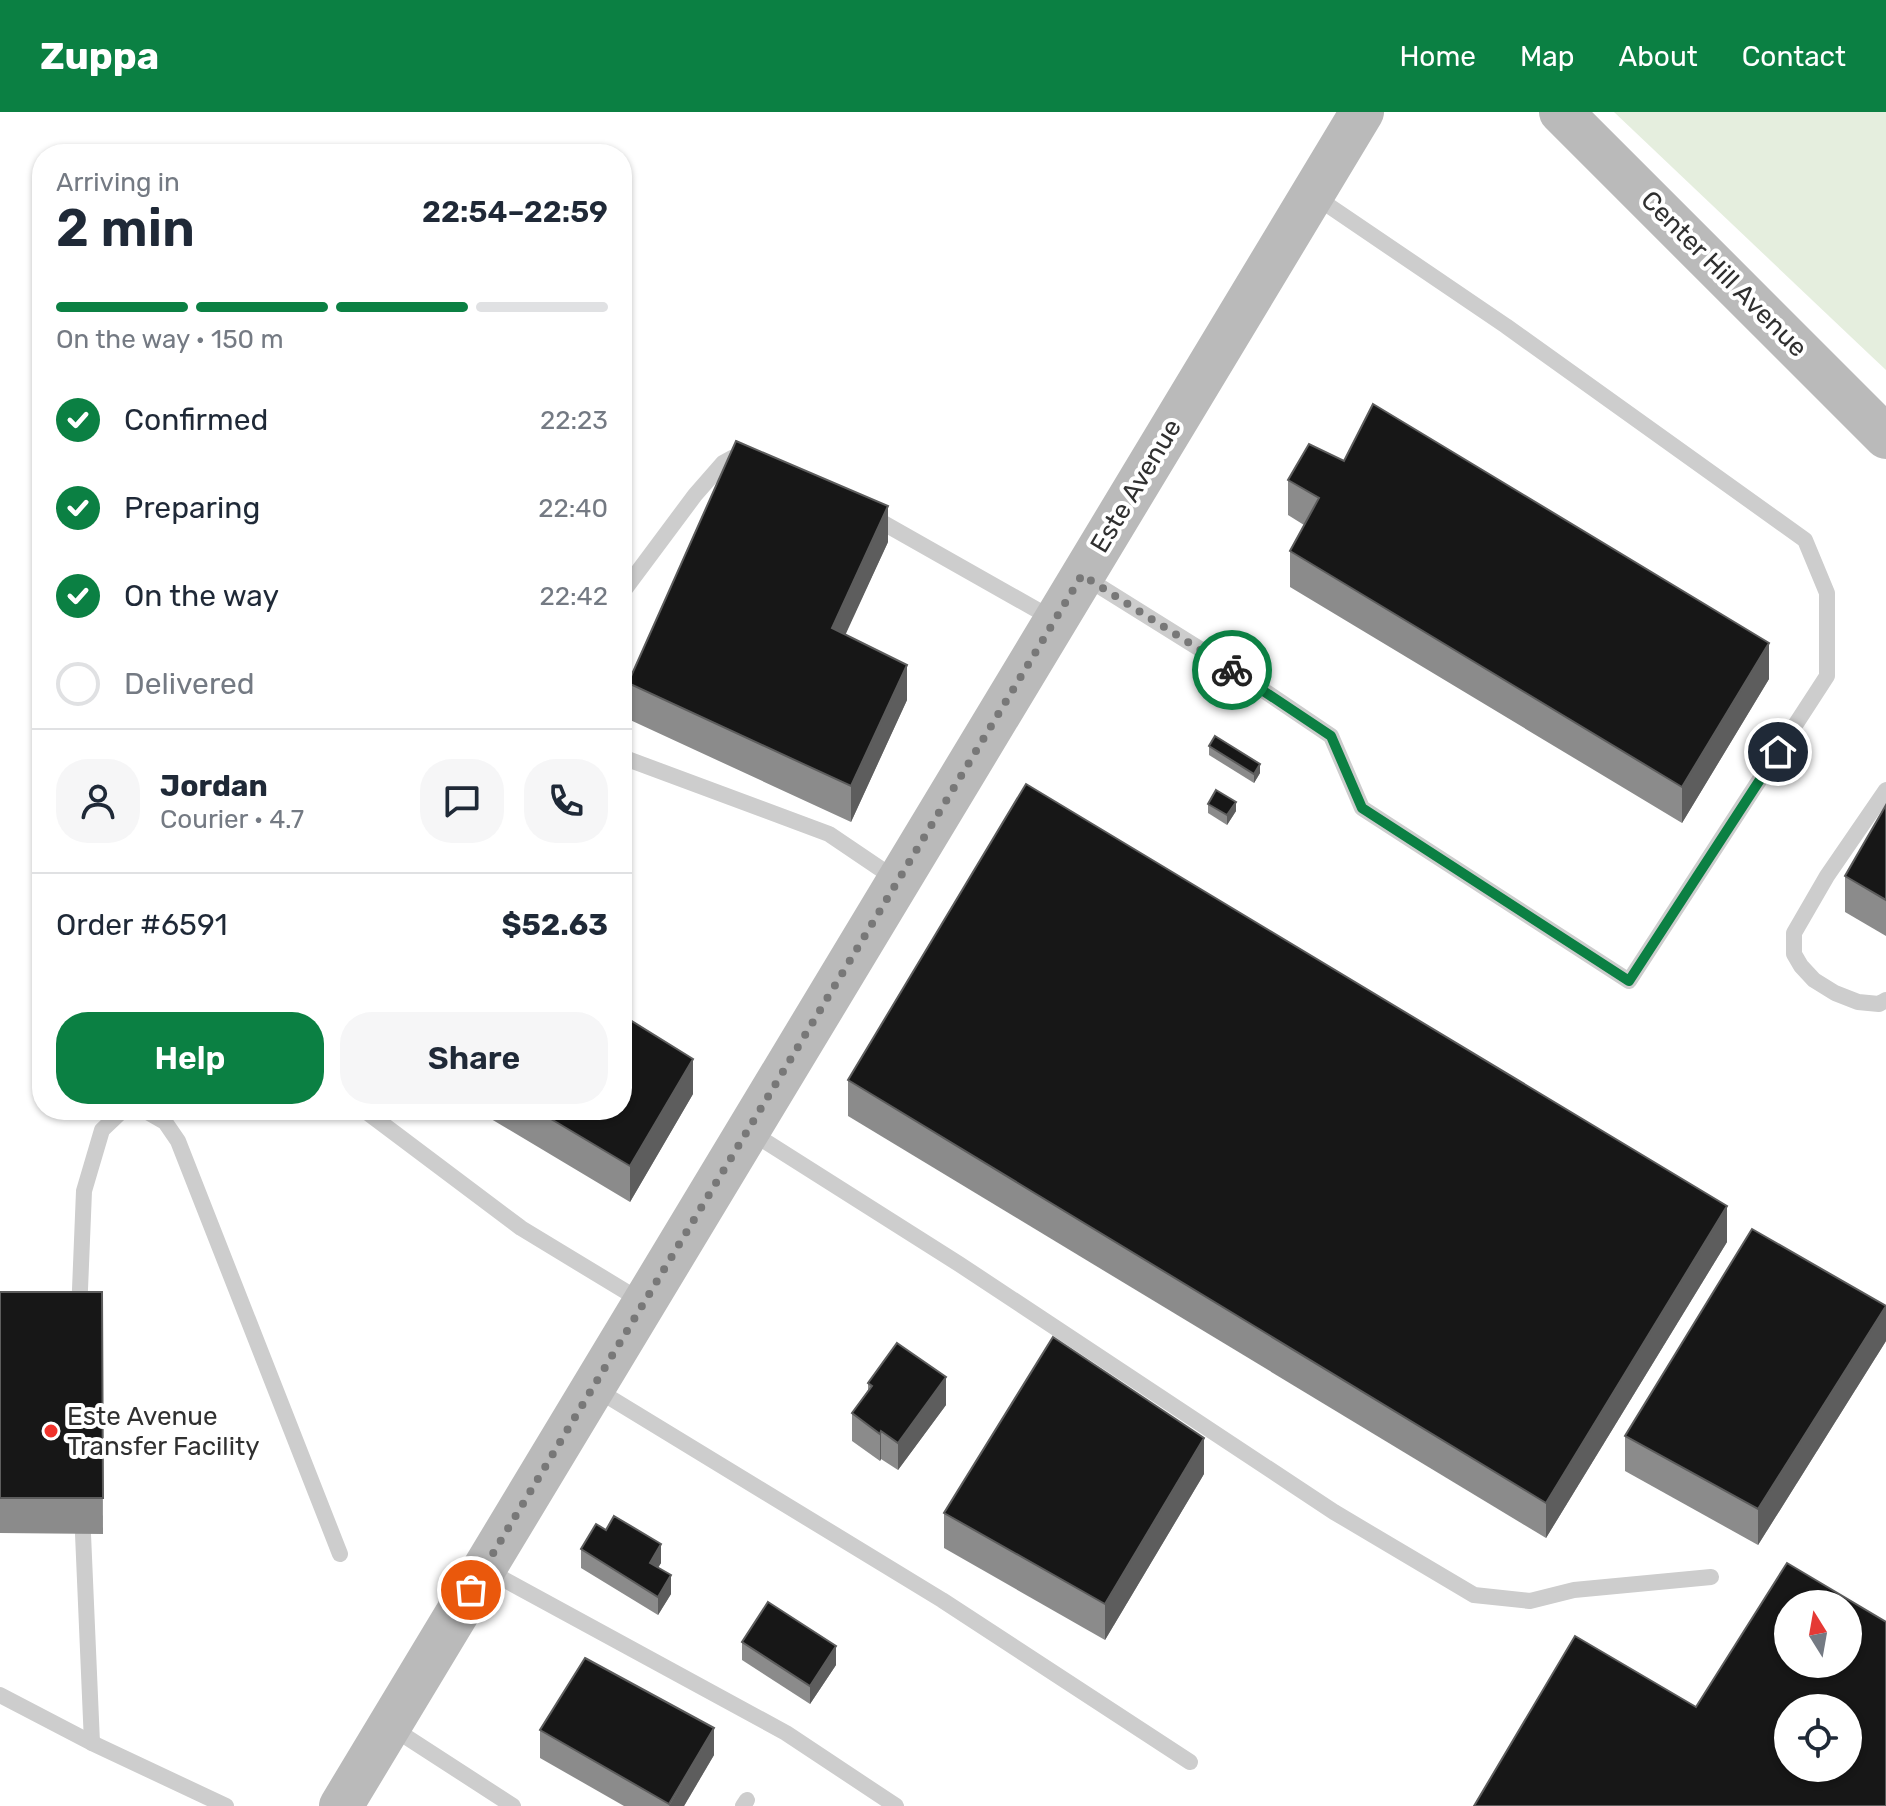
<!DOCTYPE html>
<html lang="en">
<head>
<meta charset="utf-8">
<style>
	:root { --surface:#fff; --page:#f6f6f7; --text:#1f2937; --muted:#747a83; --line:#e0e1e3; --accent:#0b8043 }
	body { margin:0; font-family:Rubik,sans-serif; background:var(--page); color:var(--text); height:100vh; display:flex; flex-direction:column; font-size:30px; white-space:nowrap }
	* { box-sizing:border-box; margin:0 }
	p { font-size:26px; color:var(--muted) }
	.icon { flex:none; width:44px; height:44px; fill:none; stroke:currentColor; stroke-width:2; stroke-linecap:round; stroke-linejoin:round }
	.map { position:relative; flex:1; overflow:hidden }
	.side { position:absolute; left:32px; top:32px; width:600px; height:976px; display:flex; flex-direction:column; background:var(--surface); border-radius:32px; box-shadow:0 2px 6px #0004 }
	.side>* { flex:none }
	.needle { width:52px; rotate:349deg }
	.buttons { position:absolute; left:1774px; top:1478px; display:grid; gap:16px }
	.buttons a { display:grid; place-items:center; width:88px; height:88px; border-radius:50%; background:var(--surface); box-shadow:0 2px 6px #0004; font-size:40px }
	.pin { position:absolute; display:grid; place-items:center; width:68px; height:68px; color:#fff; margin:-34px; border:4px solid #fff; border-radius:50%; box-shadow:0 2px 8px #0007 }
	.courier { position:absolute; display:grid; place-items:center; width:80px; height:80px; margin:-40px; border:6px solid #0b8043; border-radius:50%; background:#fff; color:#222; box-shadow:0 2px 10px #0007 }
	.headline em { font-style:normal; font-weight:600 }
	.headline div { display:flex; flex-direction:column-reverse }
	.headline { display:flex; align-items:center; justify-content:space-between; height:136px; padding:0 24px }
	h1 { font-size:52px; font-weight:600; line-height:60px }
	.bar { display:grid; grid-template-columns:repeat(4,1fr); gap:12px 8px; align-content:center; height:96px; padding:0 24px }
	.bar i { height:10px; border-radius:6px; background:var(--line) }
	.bar .selected { background:var(--accent) }
	.bar p { grid-column:span 4 }
	.line { display:flex; align-items:center; gap:20px; padding:0 24px; border-top:2px solid var(--line) }
	.line div { flex:1 }
	.round { display:grid; place-items:center; flex:none; width:84px; height:84px; border-radius:32px; background:var(--page) }
	ol { padding:0 24px; list-style:none }
	li { display:flex; align-items:center; gap:24px; height:88px }
	li p { margin-inline-start:auto }
	li .icon { padding:8px; border-radius:50%; background:var(--accent); color:#fff; stroke-width:4 }
	li:last-child { color:var(--muted) }
	li i { width:44px; height:44px; border:4px solid var(--line); border-radius:50% }
	.button { display:flex; gap:16px; margin-top:auto; padding:16px 24px }
	.button a { flex:1; height:92px; border-radius:32px; background:var(--accent); color:#fff; font-size:32px; font-weight:600; line-height:92px; text-align:center }
	.button a+a { background:var(--page); color:var(--text) }
	header { display:flex; align-items:center; gap:48px; box-sizing:border-box; height:112px; padding:0 40px; background:var(--accent); color:#fff }
	header strong { font-size:38px }
	nav { display:flex; gap:44px; margin-inline-start:auto; font-size:28px }
	.map>svg:first-child { display:block }
	.green { fill:#e5eede }
	.lines { fill:none; stroke-linecap:round; stroke-linejoin:round }
	.lane { stroke:#cdcdcd; stroke-width:16 }
	.secondary { stroke:#bababa; stroke-width:44 }
	.wall { fill:#8b8b8b }
	.shaded-wall { fill:#5d5d5d }
	.building { fill:#171717; stroke:#5d5d5d; stroke-width:2; fill-rule:evenodd }
	.done { stroke:#787878; stroke-width:8; stroke-dasharray:0 14.4 }
	.route { stroke:#0b8043; stroke-width:10 }
	.poi-dot { fill:#ef322b; stroke:#fff; stroke-width:3 }
	.labels { text-anchor:middle; dominant-baseline:central; stroke-width:8; stroke-linejoin:round; paint-order:stroke }
	.street-label { font-size:26px; fill:#303030; stroke:#fff }
	.poi-label { font-size:26px; fill:#303030; stroke:#fff; text-anchor:start }
</style>
</head>
<body>
<header>
<strong>Zuppa</strong>
<nav><a>Home</a><a>Map</a><a>About</a><a>Contact</a></nav>
</header>
<div class="map">
<svg width="1886" height="1694" viewBox="0 0 1886 1694">
	<rect width="100%" height="100%" fill="#fff"/>
	<path class="green" d="M1614 0H1886V258L1869 242Z"/>
	<g class="lines">
		<g class="lane">
			<path d="M871 404 1053 507"/>
			<path d="M1083 464 1232 557 1331 624 1362 696 1629 869 1827 564V481L1805 428 1506 214 1313 83"/>
			<path d="M622 481 695 383 723 351 732 346 746 345"/>
			<path d="M622 645 829 722 897 768"/>
			<path d="M1886 678 1827 764 1794 821V842L1801 854 1814 868 1835 881 1858 890 1879 892 1886 888"/>
			<path d="M144 998 165 1010 178 1029 340 1442"/>
			<path d="M364 998 521 1116 643 1190"/>
			<path d="M749 1019 959 1152 1334 1400 1474 1483 1530 1489 1574 1478 1711 1465"/>
			<path d="M79 1202 84 1079 102 1018 122 999 136 998"/>
			<path d="M594 1276 942 1488 1190 1650"/>
			<path d="M83 1422 92 1631"/>
			<path d="M485 1457 786 1621 896 1694"/>
			<path d="M0 1583 92 1631 226 1694"/>
			<path d="M391 1615 513 1694"/>
			<path d="M743 1694 747 1688"/>
		</g>
		<g class="secondary">
			<path d="M1561 0 1886 325"/>
			<path d="M341 1694 1362 0"/>
		</g>
	</g>
	<g class="wall">
		<path d="M1288 368 1769 567 1682 711 1290 475V439L1304 413 1288 403Z"/>
		<path d="M888 430 845 522 907 588 851 710 628 607V571Z"/>
		<path d="M1209 634 1260 661 1254 671 1209 643Z"/>
		<path d="M1208 692 1236 699 1227 713 1208 701Z"/>
		<path d="M1886 693V824L1845 800V764Z"/>
		<path d="M848 968 1727 1130 1546 1426 848 1004Z"/>
		<path d="M693 982 630 1090 476 998H622Z"/>
		<path d="M0 1180H102L103 1422 0 1421Z"/>
		<path d="M1886 1229 1758 1433 1625 1359V1324Z"/>
		<path d="M868 1271 946 1293 898 1358 881 1347 880 1349 852 1329V1301L868 1278Z"/>
		<path d="M1204 1362 1105 1528 944 1436V1401Z"/>
		<path d="M606 1418 661 1451 658 1455 671 1482 658 1503 581 1456V1437Z"/>
		<path d="M742 1530 836 1553 810 1592 742 1548Z"/>
		<path d="M540 1618 714 1643 684 1694H624L540 1646Z"/>
	</g>
	<g class="shaded-wall">
		<path d="M888 394V430L832 552V516Z"/>
		<path d="M1769 531V567L1682 711V675Z"/>
		<path d="M907 553V588L851 710V674Z"/>
		<path d="M1260 652V661L1254 671V662Z"/>
		<path d="M1236 690V699L1227 713V703Z"/>
		<path d="M693 947V982L630 1090V1054Z"/>
		<path d="M1727 1094V1130L1546 1426V1391Z"/>
		<path d="M1886 1194V1229L1758 1433V1397Z"/>
		<path d="M946 1265V1293L898 1358V1331Z"/>
		<path d="M881 1319V1347L880 1349V1322Z"/>
		<path d="M1204 1326V1362L1105 1528V1492Z"/>
		<path d="M661 1432V1451L650 1469V1451Z"/>
		<path d="M671 1463V1482L658 1503V1485Z"/>
		<path d="M836 1534V1553L810 1592V1574Z"/>
		<path d="M714 1616V1643L684 1694H669Z"/>
	</g>
	<g class="building">
		<path d="M1373 292 1769 531 1682 675 1290 439 1319 386 1288 368 1309 332 1344 349Z"/>
		<path d="M736 329 888 394 832 516 907 553 851 674 628 571Z"/>
		<path d="M1215 624 1260 652 1254 662 1209 634Z"/>
		<path d="M1026 672 1727 1094 1546 1391 848 968Z"/>
		<path d="M1216 678 1236 690 1227 703 1208 692Z"/>
		<path d="M1886 693V788L1845 764Z"/>
		<path d="M622 903 693 947 630 1054 536 998H622Z"/>
		<path d="M1752 1117 1886 1194 1758 1397 1625 1324Z"/>
		<path d="M0 1180H102L103 1386H0Z"/>
		<path d="M1053 1225 1204 1326 1105 1492 944 1401Z"/>
		<path d="M897 1231 946 1265 898 1331 881 1319 880 1322 852 1301 872 1274 868 1271Z"/>
		<path d="M614 1404 661 1432 650 1451 671 1463 658 1485 581 1437 596 1412 606 1418Z"/>
		<path d="M1787 1451 1886 1510V1694H1474L1575 1524 1696 1595ZM1788 1492H1848V1552H1788ZM1788 1596H1848V1656H1788Z"/>
		<path d="M768 1490 836 1534 810 1574 742 1530Z"/>
		<path d="M585 1546 714 1616 669 1692 540 1618Z"/>
	</g>
	<g class="lines">
		<path class="done" d="M471 1478 1082 463 1232 558"/>
		<path class="route" d="M1232 558 1331 624 1362 696 1629 869 1778 640"/>
	</g>
	<circle class="poi-dot" cx="51" cy="1319" r="8"/>
	<g class="labels">
		<g class="street-label">
			<text transform="translate(1724 162) rotate(45)">Center Hill Avenue</text>
			<text transform="translate(1136 374) rotate(-59)">Este Avenue</text>
		</g>
		<g class="poi-label">
			<text x="67" y="1304">Este Avenue<tspan x="67" dy="30">Transfer Facility</tspan></text>
		</g>
	</g>
</svg>
<div class="buttons">
<a><svg class="needle" viewBox="-14 -14 28 28"><path d="M0-13l5 13h-10z" fill="#e53935"/><path d="M0 13l5-13h-10z" fill="#747a83"/></svg></a>
<a><svg class="icon" aria-label="locate" viewBox="0 0 24 24"><circle cx="12" cy="12" r="6"/><path d="M12 2v4M12 18v4M2 12h4M18 12h4"/></svg></a>
</div>
<div class="pin" style="left:471px;top:1478px;background:#ea580c"><svg class="icon" aria-label="bag" viewBox="0 0 24 24"><path d="M5 8h14l-1 12H6zM9 8a3 3 0 0 1 6 0"/></svg></div>
<div class="pin" style="left:1778px;top:640px;background:#1f2937"><svg class="icon" aria-label="home" viewBox="0 0 24 24"><path d="M3 11l9-7 9 7M6 9v11h12V9"/></svg></div>
<div class="courier" style="left:1232px;top:558px"><svg class="icon" aria-label="bike" viewBox="0 0 24 24"><circle cx="6" cy="16" r="4"/><circle cx="18" cy="16" r="4"/><path d="M6 16l4-8h5l3 8M10 8l3 8H6M13 5h3"/></svg></div>
<section class="side">
<div class="headline"><div><h1>2 min</h1><p>Arriving in</p></div><em>22:54–22:59</em></div>
<div class="bar"><i class="selected"></i><i class="selected"></i><i class="selected"></i><i></i><p>On the way · 150 m</p></div>
<ol>
<li><svg class="icon" aria-label="check" viewBox="0 0 24 24"><path d="M5 12l5 5 9-10"/></svg>Confirmed<p>22:23</p></li>
<li><svg class="icon" aria-label="check" viewBox="0 0 24 24"><path d="M5 12l5 5 9-10"/></svg>Preparing<p>22:40</p></li>
<li><svg class="icon" aria-label="check" viewBox="0 0 24 24"><path d="M5 12l5 5 9-10"/></svg>On the way<p>22:42</p></li>
<li><i></i>Delivered</li>
</ol>
<div class="line" style="height:144px"><a class="round"><svg class="icon" aria-label="person" viewBox="0 0 24 24"><circle cx="12" cy="8" r="4"/><path d="M4 21q1-7 8-7t8 7"/></svg></a><div><b>Jordan</b><p>Courier · 4.7</p></div><a class="round"><svg class="icon" aria-label="chat" viewBox="0 0 24 24"><path d="M4 5h16v11H9l-5 4z"/></svg></a><a class="round"><svg class="icon" aria-label="phone" viewBox="0 0 24 24"><path d="M5 4h4l2 5-3 2q2 4 5 5l2-3 5 2v4C11 20 4 13 5 4z"/></svg></a></div>
<div class="line" style="height:104px"><div>Order #6591</div><b>$52.63</b></div>
<div class="button"><a>Help</a><a>Share</a></div>
</section>
</div>
</body>
</html>
